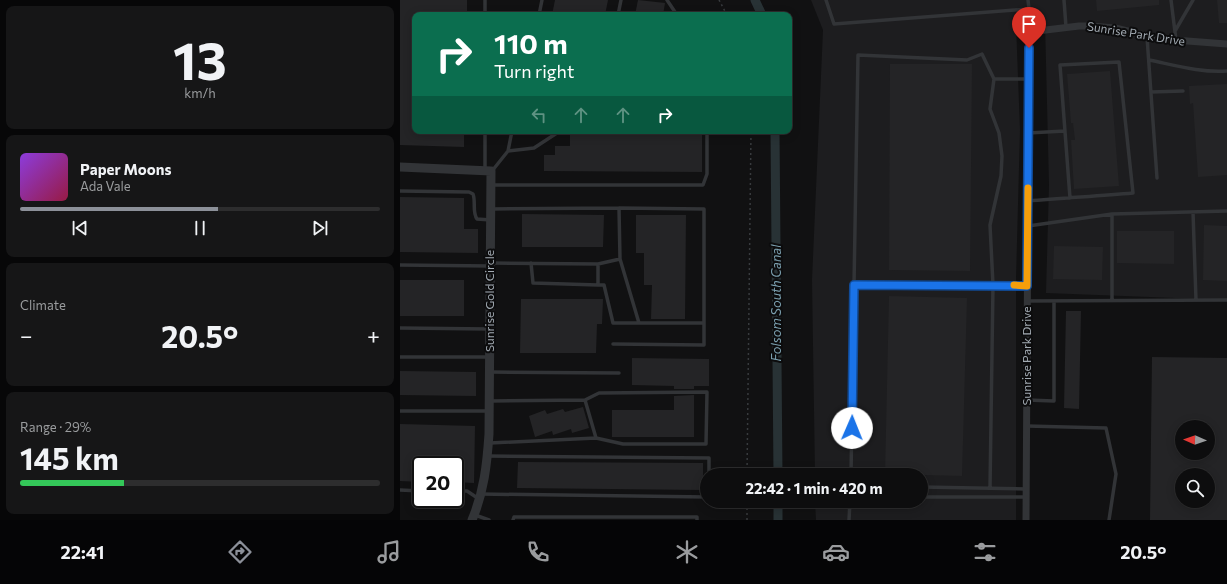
<!DOCTYPE html>
<meta charset="utf-8">
<style>
body{margin:0;font-family:Commissioner,sans-serif;background:#161617;color:#f1f3f6;height:100vh;display:flex;flex-direction:column;font-size:15px;white-space:nowrap}
*{box-sizing:border-box;margin:0}
p{font-size:13px;color:#9a9c9e}
.icon{flex:none;width:22px;height:22px;fill:none;stroke:currentColor;stroke-width:2;stroke-linecap:round;stroke-linejoin:round}
.map{position:relative;flex:1;overflow:hidden}
.drawer{display:flex;flex-direction:column;gap:6px;padding:6px;background:#070708;width:400px}
.drawer>*{flex:none}
.banner{position:absolute;left:12px;top:12px;width:380px;height:122px;border-radius:8px;box-shadow:0 2px 10px #0003,0 0 0 1px #2d2d2e;background:#0b6e4f;color:#fff;overflow:hidden}
.needle{width:26px;rotate:272deg}
.tools{position:absolute;left:775px;top:420px;display:grid;gap:8px}
.tools a{display:grid;place-items:center;width:40px;height:40px;border-radius:50%;background:#0d0d0e;box-shadow:0 2px 10px #0003,0 0 0 1px #2d2d2e;font-size:20px}
.speed{position:absolute;left:12px;top:456px;display:flex;gap:8px;font-size:20px;font-weight:700;text-align:center}
.speed>*{display:grid;place-content:center;width:52px;height:52px;border-radius:50%;background:#0d0d0e;box-shadow:0 2px 10px #0003,0 0 0 1px #2d2d2e;line-height:1}
.speed .limit{border:2px solid #111;border-radius:6px;background:#fff;color:#111}
.pin{position:absolute;display:grid;place-items:center;width:34px;height:34px;color:#fff;margin:-41px -17px;border-radius:50% 50% 50% 0;rotate:-45deg;box-shadow:0 0 4px #0007}
.pin .icon{rotate:45deg}
.me{position:absolute;width:44px;margin:-22px;rotate:1deg;stroke-linejoin:round;filter:drop-shadow(0 0 3px #0008)}
.turn{display:flex;align-items:center;gap:14px;height:84px;padding:0 16px;font-size:18px}
.turn .icon{width:52px;height:52px;stroke-width:2.5}
.turn b{display:block;font-size:28px;line-height:34px}
.lanes{display:flex;align-items:center;height:38px;padding:0 16px;background:#0003;justify-content:center;gap:20px;direction:ltr}
.lanes .off{opacity:.35}
.big{font-size:30px;font-weight:700;line-height:1.1}
.drawer .card{flex:1;display:flex;flex-direction:column;justify-content:center;gap:6px;min-width:0;padding:0 14px;border-radius:8px;background:#161617}
.drawer .dial{align-items:center;gap:0}
.dial b{font-size:52px;line-height:1}
.song{display:flex;align-items:center;gap:12px}
.cover{width:48px;height:48px;border-radius:6px;background:linear-gradient(135deg,hsl(270 70% 55%),hsl(340 70% 35%))}
.played{height:4px;border-radius:2px;background:linear-gradient(90deg,#8c9099 55%,#2d2d2e 55%)}
.keys{display:flex;justify-content:space-around;direction:ltr}
.heat{display:flex;justify-content:space-between;align-items:center;font-size:22px;direction:ltr}
.charge{height:6px;border-radius:3px;background:linear-gradient(90deg,#34c759 29%,#2d2d2e 0)}
.trip{position:absolute;left:300px;top:468px;width:228px;height:40px;border-radius:20px;background:#0d0d0e;box-shadow:0 2px 10px #0003,0 0 0 1px #2d2d2e;font-weight:700;line-height:40px;text-align:center}
.dock{display:flex;height:64px;justify-content:space-around;align-items:center;background:#050506;color:#9a9c9e}
.dock .icon{width:28px;height:28px}
.dock .current{color:#8c9099}
.dock b{font-size:18px;color:#f1f3f6}
main{display:flex;flex:1;min-height:0}
.map>svg:first-child{display:block}
.built{fill:#1d1d1f}
.lines{fill:none;stroke-linecap:round;stroke-linejoin:round}
.canal{stroke:#283235;stroke-width:9}
.building{fill:#242426;fill-rule:evenodd}
.path{stroke:#383b3e;stroke-width:1.5;stroke-dasharray:2 3;stroke-linecap:butt}
.service{stroke:#323437;stroke-width:3.5}
.minor{stroke:#323437;stroke-width:7}
.tertiary{stroke:#323437;stroke-width:9}
.route-casing{stroke:#114b97;stroke-width:10}
.route{stroke:#1a73e8;stroke-width:7}
.slow{stroke:#f59e0b;stroke-width:7}
.labels{text-anchor:middle;stroke-width:4;stroke-linejoin:round;paint-order:stroke}
.street-label{font-size:12px;fill:#a2aab2;stroke:#0c0c0d}
.water-label{font-size:13px;font-style:italic;fill:#7a9ead;stroke:#0c0c0d}
</style>
<main>
<section class="drawer">
<div class="card dial"><b>13</b><p>km/h</p></div>
<div class="card">
<div class="song"><i class="cover"></i><div><b>Paper Moons</b><p>Ada Vale</p></div></div>
<div class="played"></div>
<div class="keys"><svg class="icon" aria-label="previous" viewBox="0 0 24 24"><path d="M18 5L8 12l10 7zM5 5v14"/></svg><svg class="icon" aria-label="pause" viewBox="0 0 24 24"><path d="M8 5v14M16 5v14"/></svg><svg class="icon" aria-label="next" viewBox="0 0 24 24"><path d="M6 5l10 7-10 7zM19 5v14"/></svg></div>
</div>
<div class="card"><p>Climate</p>
<div class="heat"><a>−</a><b class="big">20.5°</b><a>+</a></div>
</div>
<div class="card"><p>Range · 29%</p><b class="big">145 km</b><div class="charge"></div></div>
</section>
<div class="map">
<svg width="827" height="520" viewBox="0 0 827 520">
<rect width="100%" height="100%" fill="#111112"/>
<path class="built" d="M411,0h416v300l-181,-7 3,-108 -4,-163 -29,2 4,106 -4,149v241h-200l-1,-19h106v-26h-106l-3,-195 11,-250z"/>
<g class="lines">
<path class="canal" d="M355,0l7,15
M375,131l3,344
M378,501v19"/>
</g>
<path class="building" d="M0,0h67v15h-52v116h49v16l-64,-2z
M155,0h53l-3,15h-53z
M238,0l27,3 -2,12h-28z
M696,0h63v5l-62,6z
M817,0h10v23h-8z
M490,64h82l-2,207 -81,-1z
M710,71l9,115 -45,3 -3,-49h4l-2,-17h-2l-4,-49z
M827,84v91l-29,2 -5,-74 -3,1 -1,-18z
M179,131h123v41l-158,-1v-16h11v-9h15v-11h9z
M0,197l64,1v31h14v24l-78,-1z
M122,214l82,1 -1,32h-81z
M236,215h50l-1,104h-34l1,-34h-8v-32h-8z
M804,225l23,1v55l-24,-1z
M717,231h57v33l-57,-1z
M654,246l49,1 -1,33 -49,-1z
M0,280h64v36h-64z
M489,296l78,2 -5,178 -77,-2z
M121,299h82l-1,25h-5l-1,29h-76z
M666,311h15l-2,98 -15,-1z
M752,357l75,1v162h-77zM782,427h26v26h-26zM782,475h26v26h-26z
M232,358l77,1v27h-15v3h-20v-3l-42,-1z
M0,371l76,1v24l-76,-1z
M294,395v42h-82v-27h62v-14z
M183,407l6,21 -17,5 -1,-4 -18,6 -1,-4 -17,6 -6,-21 16,-6 2,4 16,-5 2,3z
M0,424l75,2 -1,57 -19,-1v-17h-34v17l-21,-1z
M118,462l185,1v27l-186,-2z"/>
<g class="lines">
<path class="path" d="M319,0l8,15
M347,475l4,-344
M347,520v-19"/>
<path class="service" d="M267,0l10,15
M426,0l8,24 195,-15v23
M628,0l1,9
M664,0l2,27
M771,0l5,40
M85,15v-15
M139,15l3,-15
M218,15l3,-15
M775,31l18,-31
M747,37l10,141
M749,60c25,5 52,13 78,11
M751,92l32,-1
M628,133l37,-2
M108,151l4,-20
M85,170v-39
M92,171l16,-20 26,-3 26,-17
M92,185h211l4,-11v-43
M0,191l69,1 4,2c3,8 -1,18 4,25l14,1
M628,201c35,-3 70,-5 105,-8l-14,-131 -59,3 10,133
M92,209l127,-1
M793,212l3,88
M712,214v87
M628,226l84,-12 115,-3
M92,263l106,1 22,-5 19,64h65v-114l-85,-1 1,51
M131,263l2,20 65,2v-21
M0,265l90,1
M198,285h6l9,38h26
M454,285l4,-230 109,5 15,-6 12,25h35
M627,301l200,-1
M0,328l89,1
M213,344l91,1v-22
M0,357h89
M91,372l128,1
M185,400l14,-7 108,-1 -1,52h-83l-27,-6
M627,400l27,1v-100
M0,411h88
M627,426l79,2 10,46 -7,46
M90,443l106,-5 -11,-38 -94,1
M87,456l222,2v17
M451,475l3,-190 173,1
M521,487l105,2
M590,488l3,-203 -3,-60 11,-49 1,-20 -3,-23 -9,-24 4,-30
M0,490l21,1
M55,491h12l12,8
M81,494l226,3
M521,497h105
M75,515l14,5
M113,520l1,-3h183v3
M449,520l1,-19"/>
<path class="minor" d="M626,520l3,-488 50,-6h12l24,2 46,11 66,5"/>
<path class="tertiary" d="M0,167l91,4 -2,263c-2,30 -5,58 -17,86"/>
</g>
<g class="lines">
<g class="route-casing">
<path id="route" d="M452,428l2,-143 173,1 2,-238"/>
</g>
<use href="#route" class="route"/>
<path class="slow" d="M614,285l13,1 1,-98"/>
</g>
<g class="labels">
<g class="street-label">
<text transform="translate(736 34) rotate(9)" y="4">Sunrise Park Drive</text>
<text transform="translate(90 301) rotate(-90)" y="4">Sunrise Gold Circle</text>
<text transform="translate(627 356) rotate(-90)" y="4">Sunrise Park Drive</text>
</g>
<g class="water-label">
<text transform="translate(376 303) rotate(-90)" y="5">Folsom South Canal</text>
</g>
</g>
</svg>
<div class="tools">
<a><svg class="needle" viewBox="-14 -14 28 28"><path d="M0-13l5 13h-10z" fill="#e53935"/><path d="M0 13l5-13h-10z" fill="#9a9c9e"/></svg></a>
<a><svg class="icon" aria-label="search" viewBox="0 0 24 24"><circle cx="10" cy="10" r="6"/><path d="M15 15l6 6"/></svg></a>
</div>
<div class="speed"><div class="limit">20</div></div>
<div class="pin" style="left:629px;top:48px;background:#d93025"><svg class="icon" aria-label="arrive" viewBox="0 0 24 24"><path d="M6 21V4h12l-3 4 3 4H6"/></svg></div>
<svg class="me" style="left:452px;top:428px" viewBox="-20 -20 40 40"><circle r="19" fill="#fff"/><path d="M0-13L10 11 0 6-10 11z" fill="#1a73e8"/></svg>
<div class="trip">22:42 · 1 min · 420 m</div>
<div class="banner">
<div class="turn"><svg class="icon" aria-label="right" viewBox="0 0 24 24"><path d="M7 20v-9h11M14 6l5 5-5 5"/></svg><div><b>110 m</b>Turn right</div></div>
<div class="lanes"><svg class="icon off" aria-label="left" viewBox="0 0 24 24"><path d="M17 20v-9H6M10 6l-5 5 5 5"/></svg><svg class="icon off" aria-label="ahead" viewBox="0 0 24 24"><path d="M12 20V5M6 11l6-6 6 6"/></svg><svg class="icon off" aria-label="ahead" viewBox="0 0 24 24"><path d="M12 20V5M6 11l6-6 6 6"/></svg><svg class="icon" aria-label="right" viewBox="0 0 24 24"><path d="M7 20v-9h11M14 6l5 5-5 5"/></svg></div>
</div>
</div>
</main>
<nav class="dock">
<b>22:41</b>
<svg class="icon current" aria-label="directions" viewBox="0 0 24 24"><path d="M12 3l9 9-9 9-9-9zM9 14v-3h6M13 9l2 2-2 2"/></svg>
<svg class="icon" aria-label="music" viewBox="0 0 24 24"><path d="M9 18V5l10-2v13"/><circle cx="6" cy="18" r="3"/><circle cx="16" cy="16" r="3"/></svg>
<svg class="icon" aria-label="phone" viewBox="0 0 24 24"><path d="M5 4h4l2 5-3 2q2 4 5 5l2-3 5 2v4C11 20 4 13 5 4z"/></svg>
<svg class="icon" aria-label="climate" viewBox="0 0 24 24"><path d="M12 3v18M4 7l16 10M4 17L20 7"/></svg>
<svg class="icon" aria-label="car" viewBox="0 0 24 24"><path d="M5 17H2v-5l4-1 3-4h7l3 4 3 1v5h-3M9 17h6M6 11h13"/><circle cx="7" cy="17" r="2"/><circle cx="17" cy="17" r="2"/></svg>
<svg class="icon" aria-label="filters" viewBox="0 0 24 24"><path d="M4 7h16M4 17h16"/><circle cx="9" cy="7" r="2"/><circle cx="15" cy="17" r="2"/></svg>
<b>20.5°</b>
</nav>
